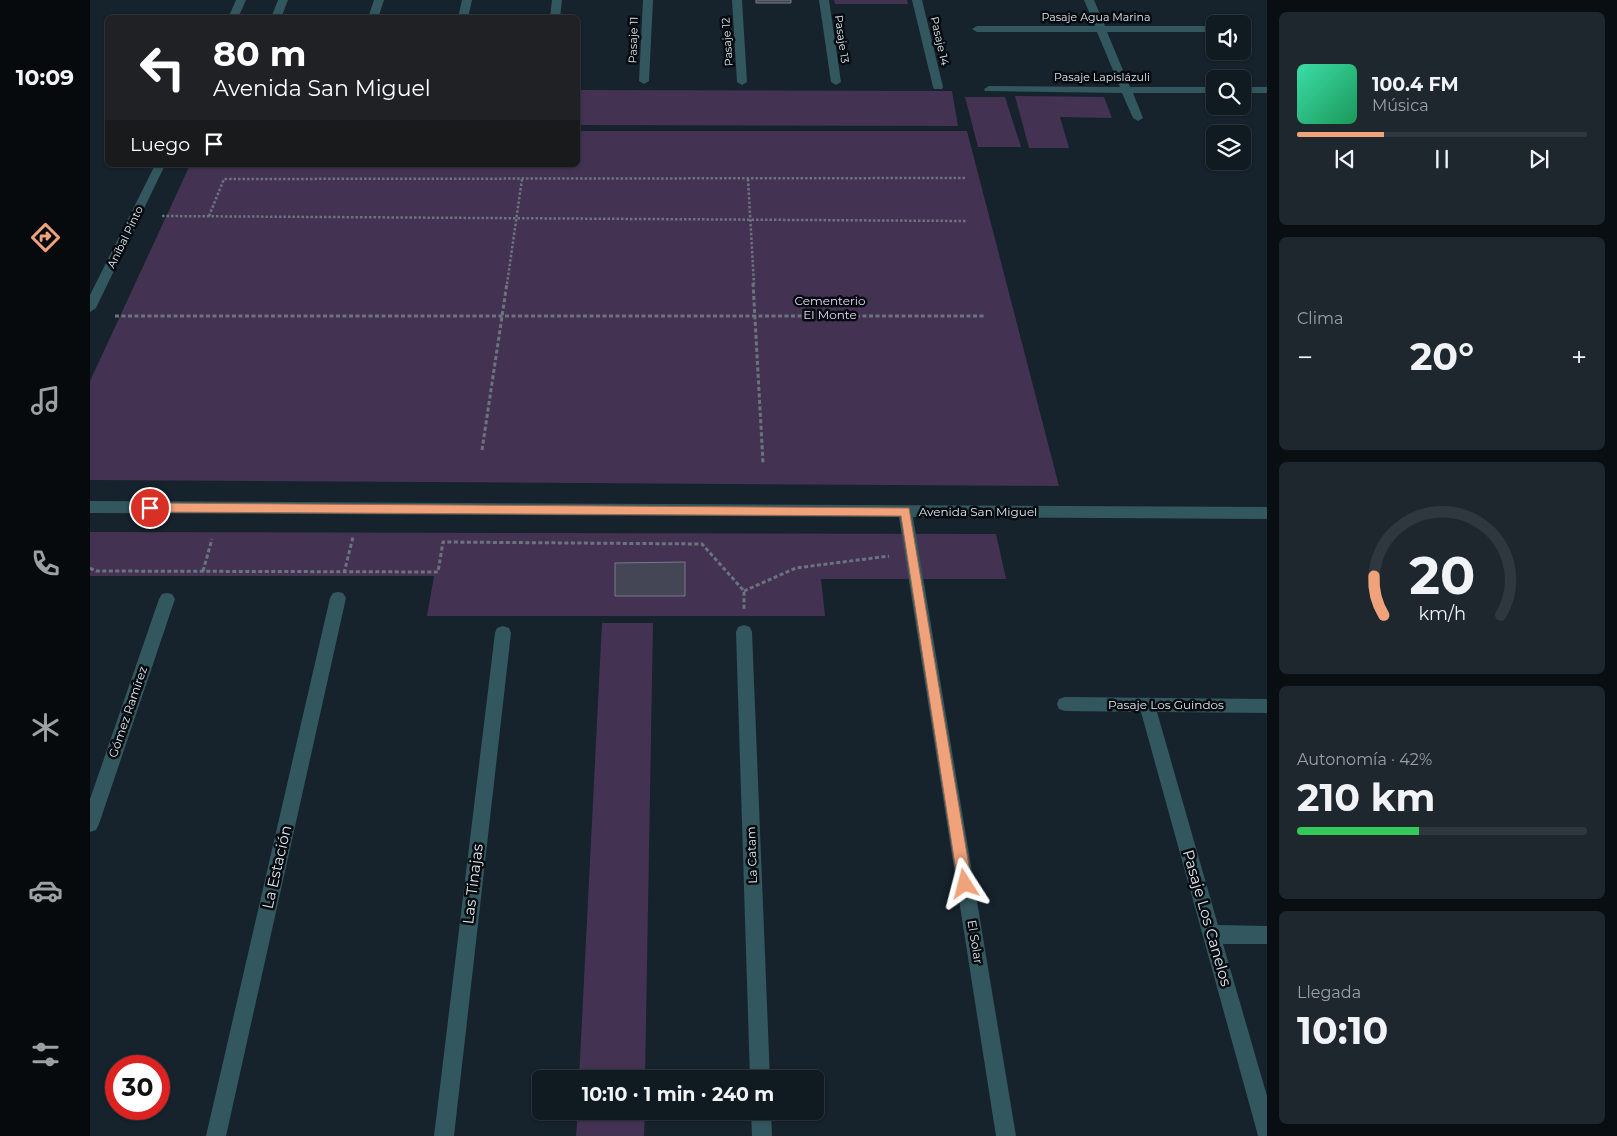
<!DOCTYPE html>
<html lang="es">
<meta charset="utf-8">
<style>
body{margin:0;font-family:Montserrat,sans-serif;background:#1e272e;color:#f1f3f6;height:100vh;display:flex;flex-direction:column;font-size:19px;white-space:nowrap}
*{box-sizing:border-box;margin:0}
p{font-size:16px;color:#9ca1a5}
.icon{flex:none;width:28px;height:28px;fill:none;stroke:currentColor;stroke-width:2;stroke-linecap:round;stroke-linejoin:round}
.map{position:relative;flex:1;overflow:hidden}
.details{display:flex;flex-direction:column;gap:12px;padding:12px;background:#090e12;width:350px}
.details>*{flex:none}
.top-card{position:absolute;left:15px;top:15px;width:475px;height:152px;border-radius:8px;box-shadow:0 1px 4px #0004,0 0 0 1px #30383f;background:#202124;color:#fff;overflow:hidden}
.tools{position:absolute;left:1116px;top:15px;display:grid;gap:10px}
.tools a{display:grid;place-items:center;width:45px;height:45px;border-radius:8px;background:#101a21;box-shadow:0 1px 4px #0004,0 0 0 1px #30383f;font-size:25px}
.speed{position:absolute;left:15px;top:1055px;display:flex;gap:10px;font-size:25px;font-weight:700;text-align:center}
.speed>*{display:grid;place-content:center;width:65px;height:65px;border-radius:50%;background:#101a21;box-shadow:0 1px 4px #0004,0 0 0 1px #30383f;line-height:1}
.speed .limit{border:8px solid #d22;background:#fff;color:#111}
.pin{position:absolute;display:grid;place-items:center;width:42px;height:42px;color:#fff;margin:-21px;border:2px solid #fff;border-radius:50%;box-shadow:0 1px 5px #0007}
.me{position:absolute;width:55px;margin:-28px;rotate:351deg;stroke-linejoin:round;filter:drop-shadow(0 0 4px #0008)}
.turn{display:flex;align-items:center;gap:18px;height:105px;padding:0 25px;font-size:22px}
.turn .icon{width:65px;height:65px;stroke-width:2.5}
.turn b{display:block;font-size:35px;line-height:42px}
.then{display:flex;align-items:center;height:48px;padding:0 25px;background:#0003;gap:10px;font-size:19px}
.big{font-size:38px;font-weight:700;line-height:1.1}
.details .card{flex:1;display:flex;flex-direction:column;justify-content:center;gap:8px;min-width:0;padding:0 18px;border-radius:8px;background:#1e272e}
.details .dial{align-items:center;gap:0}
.dial svg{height:130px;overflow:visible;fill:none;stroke:#30383f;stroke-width:7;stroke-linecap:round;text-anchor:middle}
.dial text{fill:#f1f3f6;stroke:none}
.song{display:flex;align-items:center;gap:15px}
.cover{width:60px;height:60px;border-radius:8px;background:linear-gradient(135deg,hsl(160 70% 55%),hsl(150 70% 35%))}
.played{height:5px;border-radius:2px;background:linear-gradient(90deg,#f0a27a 30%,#30383f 30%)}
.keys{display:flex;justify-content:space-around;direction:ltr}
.heat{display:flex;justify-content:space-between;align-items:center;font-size:28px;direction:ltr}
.charge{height:8px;border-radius:4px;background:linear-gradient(90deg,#34c759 42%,#30383f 0)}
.trip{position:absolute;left:442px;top:1070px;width:292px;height:50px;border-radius:8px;background:#101a21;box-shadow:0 1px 4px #0004,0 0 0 1px #30383f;font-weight:700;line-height:50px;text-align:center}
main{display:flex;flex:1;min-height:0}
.menu{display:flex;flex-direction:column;width:90px;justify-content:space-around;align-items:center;background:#060a0d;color:#9ca1a5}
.menu .icon{width:35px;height:35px}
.menu .selected{color:#f0a27a}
.menu b{font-size:22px;color:#f1f3f6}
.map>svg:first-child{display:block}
.green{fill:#443253}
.building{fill:#444655;stroke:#787b8b}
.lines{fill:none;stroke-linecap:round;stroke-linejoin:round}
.path-far1{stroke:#6a747d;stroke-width:2.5;stroke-dasharray:2.5 2;stroke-linecap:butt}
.path{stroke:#6a747d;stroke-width:3;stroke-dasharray:4 2.5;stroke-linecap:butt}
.minor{fill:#33575e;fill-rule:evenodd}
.route{fill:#f0a27a;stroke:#9c694f}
.labels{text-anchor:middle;stroke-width:5;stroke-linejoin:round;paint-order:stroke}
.far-street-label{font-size:11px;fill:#dfe6ed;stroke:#060b0f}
.park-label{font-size:12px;fill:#e9d6f9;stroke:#060b0f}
.street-label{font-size:12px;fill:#dfe6ed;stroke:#060b0f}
.near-street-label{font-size:15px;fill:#dfe6ed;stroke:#060b0f}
</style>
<main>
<nav class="menu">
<b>10:09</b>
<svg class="icon selected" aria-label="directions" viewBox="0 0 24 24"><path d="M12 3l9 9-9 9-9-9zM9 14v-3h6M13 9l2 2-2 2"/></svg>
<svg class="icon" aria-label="music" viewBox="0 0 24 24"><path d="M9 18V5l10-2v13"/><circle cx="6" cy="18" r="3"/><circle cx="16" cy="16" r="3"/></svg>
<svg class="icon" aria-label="phone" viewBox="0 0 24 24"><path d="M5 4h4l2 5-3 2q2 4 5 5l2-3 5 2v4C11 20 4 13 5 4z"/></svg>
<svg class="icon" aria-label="climate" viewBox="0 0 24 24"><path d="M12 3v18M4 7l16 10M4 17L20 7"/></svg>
<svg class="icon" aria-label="car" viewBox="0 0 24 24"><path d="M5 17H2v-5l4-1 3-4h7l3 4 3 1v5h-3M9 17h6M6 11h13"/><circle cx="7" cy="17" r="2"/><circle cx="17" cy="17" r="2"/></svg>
<svg class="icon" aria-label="filters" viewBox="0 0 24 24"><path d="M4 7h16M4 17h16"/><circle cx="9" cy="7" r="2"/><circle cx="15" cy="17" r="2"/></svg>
</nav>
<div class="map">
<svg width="1177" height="1136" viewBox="0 0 1177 1136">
<rect width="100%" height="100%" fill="#16222c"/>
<path class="green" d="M744,0h73l1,4h-73z
M488,90l374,1 6,35 -380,-1z
M925,96l89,1 8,21 -52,-1 9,31h-40z
M875,97h40l16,50h-43z
M488,131h389l92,355 -969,-6v-99l100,-216h388z
M0,532l906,2 10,45h-185l4,37h-398l7,-40h-344z
M512,623h51l-8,456h-66z
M488,1111h67l-1,25h-68z"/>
<path class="building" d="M666,0h35v3h-35z
M595,562v34h-70v-33z"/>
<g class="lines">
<path class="path-far1" d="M658,179l6,105
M72,216l804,5
M119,216l15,-37 741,-1
M417,284l15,-105"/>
<path class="path" d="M663,283l10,180
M25,316h871
M392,450l25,-167
M0,568l6,3 342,1 5,-30 259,2 42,47v18
M113,571l9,-32
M254,573l9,-36
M654,591l52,-23 93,-12"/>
<path class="minor" d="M146,0h10l-8,18h-10z
M188,0h10l-7,18h-10z
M284,0h10l-6,18h-10z
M372,0h10l-4,18h-10z
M462,0h10l-2,18h-10z
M553,0h10l-4,81 -5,3 -5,-3z
M642,0h10l5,82 -5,3 -5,-3z
M729,0h10l12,82 -5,3 -5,-3z
M822,0h10l21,87 -1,2h-8l-1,-2z
M994,0h10l11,26h110v6h-108l23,55h85v6h-82l10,25 -5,3 -5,-3 -11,-25 -137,-2 -1,-2 5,-3 131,1 -23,-55h-120l-5,-3 5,-3h118z
M1152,87h25v6h-25z
M65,165h10l-69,143 -6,4v-17z
M0,501l1177,6v12l-354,-2 103,619h-20l-97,-619 -809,-4z
M248,592l5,1 3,5 -120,538h-20l124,-538 3,-5z
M77,593l5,1 3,5 -76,225 -3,6 -6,2v-33l69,-200 3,-5z
M654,625l6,2 2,5 18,447h-20l-14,-447 2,-5z
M413,626l6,2 2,5 -57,503h-20l61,-503 2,-5z
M975,697l202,2v14l-110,-1 61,213 49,1v18h-44l44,152v40h-9l-1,-4 -116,-420 -76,-1 -6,-2 -2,-5 2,-5z
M661,1111h20l1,25h-20z"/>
</g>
<path class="route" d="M60,503l759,5 63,376 -2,5 -5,2 -4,-2 -3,-5 -57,-368 -751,-4 -6,-4z"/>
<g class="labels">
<g class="far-street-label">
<text x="1006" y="21">Pasaje Agua Marina</text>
<text transform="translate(752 39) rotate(82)" y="4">Pasaje 13</text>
<text transform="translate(543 40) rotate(-88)" y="4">Pasaje 11</text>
<text transform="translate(850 41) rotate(77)" y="4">Pasaje 14</text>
<text transform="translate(637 42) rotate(-94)" y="4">Pasaje 12</text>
<text x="1012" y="81">Pasaje Lapislázuli</text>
<text transform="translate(35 237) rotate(-64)" y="4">Aníbal Pinto</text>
</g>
<g class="park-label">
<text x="740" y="305">Cementerio<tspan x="740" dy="14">El Monte</tspan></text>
</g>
<g class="street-label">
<text x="888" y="516">Avenida San Miguel</text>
<text x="1076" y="709">Pasaje Los Guindos</text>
<text transform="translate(38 712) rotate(-71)" y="4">Gómez Ramírez</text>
<text transform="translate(662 855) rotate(-92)" y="4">La Catam</text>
<text transform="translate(885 942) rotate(81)" y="4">El Solar</text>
</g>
<g class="near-street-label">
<text transform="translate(187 867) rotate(-77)" y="5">La Estación</text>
<text transform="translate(383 884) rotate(-83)" y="5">Las Tinajas</text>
<text transform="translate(1117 918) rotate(74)" y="5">Pasaje Los Canelos</text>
</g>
</g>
</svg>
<div class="tools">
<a><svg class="icon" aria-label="sound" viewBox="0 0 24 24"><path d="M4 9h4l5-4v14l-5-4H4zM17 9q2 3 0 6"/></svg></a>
<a><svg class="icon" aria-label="search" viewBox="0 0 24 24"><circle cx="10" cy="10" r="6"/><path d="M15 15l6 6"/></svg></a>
<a><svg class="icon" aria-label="layers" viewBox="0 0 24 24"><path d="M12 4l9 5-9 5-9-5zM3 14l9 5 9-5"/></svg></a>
</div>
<div class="speed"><div class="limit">30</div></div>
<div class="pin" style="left:60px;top:508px;background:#d93025"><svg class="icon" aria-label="arrive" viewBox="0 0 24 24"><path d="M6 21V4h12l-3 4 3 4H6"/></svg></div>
<svg class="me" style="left:875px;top:884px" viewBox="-20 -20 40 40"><path d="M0-17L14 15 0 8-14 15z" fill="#f0a27a" stroke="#fff" stroke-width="4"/></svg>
<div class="trip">10:10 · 1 min · 240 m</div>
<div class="top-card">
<div class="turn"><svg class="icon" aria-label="left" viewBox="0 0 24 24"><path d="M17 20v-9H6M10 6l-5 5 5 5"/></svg><div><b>80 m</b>Avenida San Miguel</div></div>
<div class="then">Luego<svg class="icon" aria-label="arrive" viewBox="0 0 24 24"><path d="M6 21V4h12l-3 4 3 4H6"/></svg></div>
</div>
</div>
<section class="details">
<div class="card">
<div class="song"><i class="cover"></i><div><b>100.4 FM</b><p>Música</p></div></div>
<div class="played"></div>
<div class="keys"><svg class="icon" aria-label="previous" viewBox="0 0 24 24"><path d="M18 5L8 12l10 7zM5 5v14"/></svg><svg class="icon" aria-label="pause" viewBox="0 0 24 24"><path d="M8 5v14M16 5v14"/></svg><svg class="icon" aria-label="next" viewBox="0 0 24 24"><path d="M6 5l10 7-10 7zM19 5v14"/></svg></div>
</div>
<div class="card"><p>Clima</p>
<div class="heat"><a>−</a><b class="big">20°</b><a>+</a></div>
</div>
<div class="card dial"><svg viewBox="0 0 100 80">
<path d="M14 69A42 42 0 1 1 86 69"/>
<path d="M14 69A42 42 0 0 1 8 45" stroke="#f0a27a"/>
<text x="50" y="56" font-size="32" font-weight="700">20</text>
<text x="50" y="72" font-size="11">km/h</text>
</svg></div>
<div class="card"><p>Autonomía · 42%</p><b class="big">210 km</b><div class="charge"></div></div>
<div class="card"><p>Llegada</p><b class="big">10:10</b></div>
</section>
</main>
